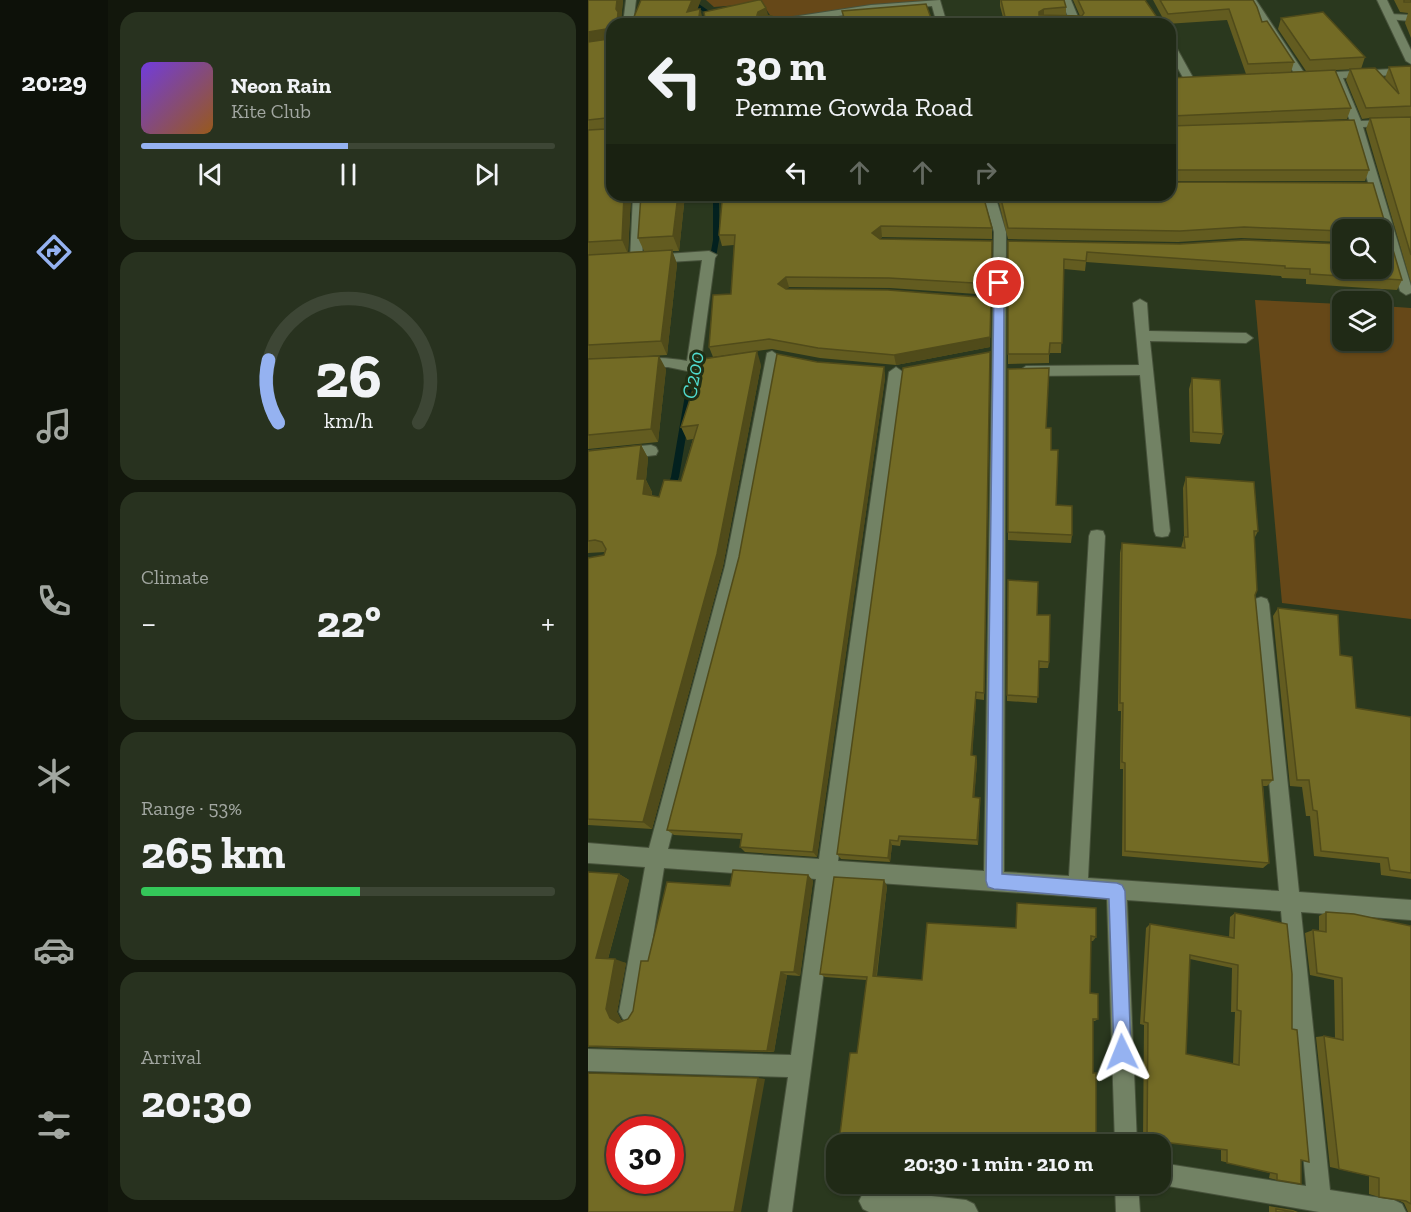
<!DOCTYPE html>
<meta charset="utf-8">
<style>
body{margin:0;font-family:"Zilla Slab",serif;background:#28321f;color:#f1f3f6;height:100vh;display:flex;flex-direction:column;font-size:22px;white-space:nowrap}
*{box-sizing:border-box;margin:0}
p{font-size:20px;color:#a2a7a1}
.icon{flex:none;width:33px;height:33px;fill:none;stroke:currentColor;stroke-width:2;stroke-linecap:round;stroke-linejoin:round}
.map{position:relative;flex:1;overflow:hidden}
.panel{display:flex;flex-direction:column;gap:12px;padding:12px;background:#12170c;width:480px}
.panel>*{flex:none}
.top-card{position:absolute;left:18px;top:18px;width:570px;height:183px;border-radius:18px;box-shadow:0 2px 4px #0004,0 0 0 2px #3d4635;background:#202a16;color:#f1f3f6;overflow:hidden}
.controls{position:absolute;left:744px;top:219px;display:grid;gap:12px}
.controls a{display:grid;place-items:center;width:60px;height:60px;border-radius:12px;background:#202a16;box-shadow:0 2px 4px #0004,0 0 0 2px #3d4635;font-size:30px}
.speed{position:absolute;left:18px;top:1116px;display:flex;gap:12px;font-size:30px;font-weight:700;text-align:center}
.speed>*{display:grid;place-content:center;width:78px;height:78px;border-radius:50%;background:#202a16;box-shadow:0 2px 4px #0004,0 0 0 2px #3d4635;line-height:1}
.speed .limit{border:9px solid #d22;background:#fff;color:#111}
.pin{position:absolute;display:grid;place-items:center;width:51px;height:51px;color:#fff;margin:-26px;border:3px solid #fff;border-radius:50%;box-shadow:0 2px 6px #0007}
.me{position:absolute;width:66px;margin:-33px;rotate:358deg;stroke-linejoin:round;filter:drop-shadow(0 0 4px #0008)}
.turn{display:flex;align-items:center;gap:21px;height:126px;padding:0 30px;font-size:27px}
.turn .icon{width:78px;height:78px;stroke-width:2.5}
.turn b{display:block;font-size:42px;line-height:51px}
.lanes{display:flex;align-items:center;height:57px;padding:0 30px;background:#0003;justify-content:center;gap:30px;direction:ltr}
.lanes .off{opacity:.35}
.big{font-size:45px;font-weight:700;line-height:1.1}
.panel .card{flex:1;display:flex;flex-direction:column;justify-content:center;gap:9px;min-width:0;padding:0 21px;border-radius:18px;background:#28321f}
.panel .dial{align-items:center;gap:0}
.dial svg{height:156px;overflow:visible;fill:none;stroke:#3d4635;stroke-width:7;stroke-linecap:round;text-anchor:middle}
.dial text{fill:#f1f3f6;stroke:none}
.song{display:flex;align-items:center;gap:18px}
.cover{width:72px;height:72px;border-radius:9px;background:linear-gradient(135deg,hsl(260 70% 55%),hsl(30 70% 35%))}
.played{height:6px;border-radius:3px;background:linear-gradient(90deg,#95b2f1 50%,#3d4635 50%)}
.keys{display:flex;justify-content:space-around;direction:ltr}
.heat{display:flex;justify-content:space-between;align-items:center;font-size:33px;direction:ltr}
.charge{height:9px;border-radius:4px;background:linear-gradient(90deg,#34c759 53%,#3d4635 0)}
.trip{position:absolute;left:238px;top:1134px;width:345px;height:60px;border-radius:18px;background:#202a16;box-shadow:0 2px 4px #0004,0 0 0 2px #3d4635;font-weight:700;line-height:60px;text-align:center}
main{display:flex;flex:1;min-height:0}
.tabs{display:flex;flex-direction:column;width:108px;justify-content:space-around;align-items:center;background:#0d1109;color:#a2a7a1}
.tabs .icon{width:42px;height:42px}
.tabs .on{color:#95b2f1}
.tabs b{font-size:27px;color:#f1f3f6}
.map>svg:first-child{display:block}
.green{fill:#664818}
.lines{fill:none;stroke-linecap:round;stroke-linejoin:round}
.stream{fill:#03211f;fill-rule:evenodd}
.minor-casing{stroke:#47523b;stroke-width:2}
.tertiary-casing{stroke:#47523b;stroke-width:2}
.minor{fill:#728264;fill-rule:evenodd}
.tertiary{fill:#728264;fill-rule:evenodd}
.wall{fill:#635c20;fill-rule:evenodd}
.shaded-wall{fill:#504b1a}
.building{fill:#736b25;stroke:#504b1a;stroke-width:1.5;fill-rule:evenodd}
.route{fill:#95b2f1;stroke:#61749d;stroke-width:1.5}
.labels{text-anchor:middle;stroke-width:6;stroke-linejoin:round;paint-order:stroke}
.water-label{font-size:21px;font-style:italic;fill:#50dcd0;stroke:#212e14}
</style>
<main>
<nav class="tabs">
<b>20:29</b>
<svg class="icon on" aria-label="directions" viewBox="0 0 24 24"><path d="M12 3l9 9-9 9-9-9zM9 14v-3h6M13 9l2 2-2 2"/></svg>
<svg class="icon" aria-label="music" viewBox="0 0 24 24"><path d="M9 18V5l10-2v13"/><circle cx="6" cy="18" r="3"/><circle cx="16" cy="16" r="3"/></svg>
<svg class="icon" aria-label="phone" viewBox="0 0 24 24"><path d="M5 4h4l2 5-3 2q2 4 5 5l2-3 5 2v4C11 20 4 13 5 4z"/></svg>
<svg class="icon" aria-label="climate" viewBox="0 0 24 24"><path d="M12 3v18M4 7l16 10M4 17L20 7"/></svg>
<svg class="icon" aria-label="car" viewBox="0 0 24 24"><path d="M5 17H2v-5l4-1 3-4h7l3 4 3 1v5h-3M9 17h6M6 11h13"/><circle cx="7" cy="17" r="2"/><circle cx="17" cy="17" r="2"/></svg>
<svg class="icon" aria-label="filters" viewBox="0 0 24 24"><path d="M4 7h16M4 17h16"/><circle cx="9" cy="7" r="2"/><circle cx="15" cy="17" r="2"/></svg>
</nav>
<section class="panel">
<div class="card">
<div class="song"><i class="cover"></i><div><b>Neon Rain</b><p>Kite Club</p></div></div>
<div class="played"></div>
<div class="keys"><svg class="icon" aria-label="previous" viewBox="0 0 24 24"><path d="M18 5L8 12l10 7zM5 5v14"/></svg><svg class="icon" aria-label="pause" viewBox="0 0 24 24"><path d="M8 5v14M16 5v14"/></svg><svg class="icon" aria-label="next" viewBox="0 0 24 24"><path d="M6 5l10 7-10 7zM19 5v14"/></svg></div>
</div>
<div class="card dial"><svg viewBox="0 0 100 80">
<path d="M14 69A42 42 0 1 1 86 69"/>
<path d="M14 69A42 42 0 0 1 9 37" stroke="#95b2f1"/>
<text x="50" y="56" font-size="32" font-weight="700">26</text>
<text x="50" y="72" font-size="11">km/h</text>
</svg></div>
<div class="card"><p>Climate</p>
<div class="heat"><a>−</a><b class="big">22°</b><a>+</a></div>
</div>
<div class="card"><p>Range · 53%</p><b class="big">265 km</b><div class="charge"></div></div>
<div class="card"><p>Arrival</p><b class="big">20:30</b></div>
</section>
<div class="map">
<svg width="823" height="1212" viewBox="0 0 823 1212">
<rect width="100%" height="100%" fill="#2a381e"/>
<path class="green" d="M118,0h220l1,11 -112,13h-39l-14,-21 -48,4z
M667,300l87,4v36h40v-34l29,2v311l-129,-16z"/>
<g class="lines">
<path class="stream" d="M99,0h6l35,24h-7z
M125,195h6v45l-4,23 -3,2 -3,-2 4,-23z
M107,357l4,3 -20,117 -6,15 -3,1 -4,-3 5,-13 20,-117z"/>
<g class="minor-casing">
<path id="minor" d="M38,0h10l-3,24h-10z
M352,0l7,24h-10l-5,-18 -61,5 -86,13h-24l5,-3 105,-16z
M473,0h10l10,24h-10z
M658,0h10l51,77 -1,2h-8z
M802,14l21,1v6l-24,-2v-4z
M582,42l5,3 21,38 -1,2 -9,-2 -16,-29z
M823,68v6l-68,4 18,43 50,-2v6l-48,2 48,159v7l-5,2 -6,-4 -48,-163h-19l-5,-3 5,-3 17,-1 -17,-43 -17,1 -5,-3 5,-3z
M45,195h12l-3,65 -6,4 -6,-4z
M395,195h12l11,37 -2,640 65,4 20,-340 2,-5 6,-1 6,1 2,5 -17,342 191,13 -26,-287 2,-5 6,-2 6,2 2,5 30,288 112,8v20l-110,-8 29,278 64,10 8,4 4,8h-87l-163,-28h5v-21l145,23 -25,-275 -154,-11 10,244h-22l-8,-245 -271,-19 -44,332h-24l20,-135 -200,-6v-22l203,6 25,-176 -152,-11 -23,144 -4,7 -7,4 -7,-4 -4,-7 26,-145 -57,-4v-20l61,5 76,-282 42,-213 5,-2 7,5 -38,210 -73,283 151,10 70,-487 7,-5 7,5 -65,489 146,10 10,-639z
M121,251l8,4 -2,3 -14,103 26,-1 2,3 -2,3 -35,6 -24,-5h-32l-2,-3 2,-3c17,-5 34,-3 51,0l15,-101 -50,3 -6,-4 6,-4z
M552,299l7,4 2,28 97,2 7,5 -7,5 -96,-2 20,190 -2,5 -6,1 -6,-1 -2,-5 -14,-156 -114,1 -7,-5 7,-5 113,-1 -6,-62z
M63,445l5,2 2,4 -2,4 -68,8v-12z
M527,1184h23l2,28h-24z
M283,1189l95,11 8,4 4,8h-109l-6,-3 -4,-8 4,-8z"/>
</g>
<g class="tertiary-casing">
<path id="tertiary" d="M789,0h10l24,50v14l-5,-3z"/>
</g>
<use href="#minor" class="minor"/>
<use href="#tertiary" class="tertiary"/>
</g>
<path class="wall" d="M0,0h35l-2,20 2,4h-11v171h19l-3,57 16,-1 -6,-13 47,-43 -6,56h-7l5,13 -10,91 -79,4z
M412,0h64l2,7v9h14l-7,-16h72l11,16 -152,5 -4,-15z
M565,0h100l9,22 32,40 -3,10 15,-1 -28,-42 3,-11 84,39 -4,12 -26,1 16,38 -4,11 -117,5 139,46 -4,11h-195v1l203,1 29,97 -5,10 -91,-6v-5l-24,-1 -1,-2 -195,-14 -1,9 -21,-2 -3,84h-12v10l-41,1v-123l334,27 40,-38h-40v12l-101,-4 -63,4 -170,-3 -11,-44h173v-140l7,13 -2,10 71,-4 -19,-54 -61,4z
M806,0h17v38l-6,-15 3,-10 -8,-1z
M823,66v217l-45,-154 4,-11 -8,1 -16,-39 4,-11 35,10v-1l4,-11z
M145,201l259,27v11l-110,-2 -2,2 112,2 -1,54 -101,-7 -101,-1 -3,2 204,58 -94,18 -76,-7 -48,-9 -59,8 -4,-10 22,-53 3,-49 -12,1 -3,-11z
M402,352l-6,348 -8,-1 -4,56 4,1 1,6 -3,35 6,1v5l-2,42 -77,-5 -1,6 -8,-1 -2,17 -49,-3 -4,-5z
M0,359l78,10 -8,73 -70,7z
M229,362l67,5 1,11 -68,479 -72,-5 -5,-5 1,-8 -67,-4 -7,-5z
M173,365l-38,201 -71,263 -64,-4v-267l16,-3 1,-3 -17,1v-102l53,-6 7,13 -2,22 6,12v4l7,1 22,-16 12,-42 -6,1 -6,-13z
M420,369l38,59 5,22 5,55 16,30 -1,8 -63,-3z
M604,378l31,56 -3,10 -30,-2 -1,-53z
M598,477l72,54 -4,8 1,56 18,185 -6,6h-4l6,77 -6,5 -141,-12 1,-87h-3l1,-58h-3l2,-158 2,-10 59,5 3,-11 -1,-49z
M420,580l29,35 12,47 -1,6h-9l-2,35 -30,-2z
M690,608l62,47 16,53 55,9v162l-30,-4 -1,-12 -66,-7 -4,-40h-4l-4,-29 -12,-1 -17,-170z
M0,872l31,2 10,6 -21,79 18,4 -9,49 4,8 2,1 5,-2 5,-8 15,-50 82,-75 78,-11 5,6 -13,95 -13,-1 -13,77 -186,-5z
M299,886l-10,90 45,4 5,-57 169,14 -3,4h-2l-1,52 8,26 -3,2h-2l-227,-41 -41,-3 -5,-3z
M738,912l85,14v286h-3l-4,-9 -6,-3 -19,-3 -10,-3v-18l-39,-9 -14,-130 8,-1 11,2 -1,-58 -24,-5 -5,-42 8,-3 6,1v-15z
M647,913l57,116 9,131 -24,20 -8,-2 1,-5 -49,-12v-12l-74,-9 -4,-1 1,-114 -4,-1 6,-96 4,-4 79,13 1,-20zM602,959l42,9 -1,44h4l-2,52 -47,-10z
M681,1206l24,4 5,2h-29z"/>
<path class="shaded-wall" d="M29,0h6l-2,20 2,4h-6l-1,-15z
M104,0h9l-9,24 -5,-12z
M178,8l3,10 -12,-3 1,-3z
M112,9l4,14v1h-6z
M456,9v10l-5,3v-10z
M18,29l6,15 -24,3v-15z
M589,68l-2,10 -5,1v-10z
M36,195h7l-3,59 -6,-14z
M90,195h7l-6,56 -6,-15z
M293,226l1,11 -8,7 -2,-11z
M84,250l5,14 -10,91 -6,-14z
M198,277l3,10 -8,7 -3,-10z
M403,298l-1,49 -94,18 -2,-10z
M169,351l4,14 -38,201 -71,263 -9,-7z
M71,356l7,13 -8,73 -7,-13z
M296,367l1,11 -68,479 -4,-5z
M53,445l7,13 -2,22 6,12 -2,14 -7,-12 -6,-15z
M388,692v7l-4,62 -1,-6z
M388,756l1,6 -3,41 -1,-6z
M392,798v5l-2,42 -1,-5z
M302,840l2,5 -2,17 -2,-4z
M31,874l10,6 -22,82 -11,-4z
M220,875l5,6 -13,95 -6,-4z
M296,880l3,6 -11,93 -3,-3z
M27,959l11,4 -9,49 4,8 8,5 -11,-2 -8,-5 -4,-9z
M193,972l6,3 -13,77 -7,-1z
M170,1078l7,1 -24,133h-7z"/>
<path class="building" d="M0,0h29l-1,9 2,3 -1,12h-5v171h12l-2,45 -34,2v-112l18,-1 2,-8 -2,-3 -18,2v-78l20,-3 1,-7 -3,-3 -18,3z
M53,0h51l-5,12 13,-3 -2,15h-67z
M170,0h3l5,8 -8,4 -1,3 15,1 3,4v4h-69l-2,-12z
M413,0h63l2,7 -22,2 -5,3v3l43,1 2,-3 -6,-13h67l11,16 3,8h-193l40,-3z
M572,0h93l4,7 5,15 5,-1 27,41 -46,2 -19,-55 -61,5z
M816,0h7v2h-7z
M338,4l7,20h-112l24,-3 -3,-10z
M735,12l42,45 -55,3 -29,-42z
M582,55l7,13 -7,1v9l165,-8 16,38 -179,8 -2,10 184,-6 15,50h-197l-2,2z
M823,66v40l-45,2 -16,-39 25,-1 24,26 -10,-27z
M823,117v138l-41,-137z
M582,177v5l203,1 29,97 -92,-6v-5l-25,-1v-2l-198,-14 -1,9 -22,-2 -2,84h-12l-1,11h-41v-113l172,3 64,-4 98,4v24h40v-38h-40v1l-98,-4 -64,4 -172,-3 -8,-33h170z
M53,195h37l-5,41 -35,2z
M144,195h251l9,33 -111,-2 -9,7 8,6 112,2 -1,43 -102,-6 -103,-1 -8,7 8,5 102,1 103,8 -1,39 -96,18 -76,-7 -49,-9 -60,8 4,-52 18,-1 4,-59h-16l3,-33 11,-1z
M84,250l-11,91 -73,4v-90z
M169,351l-40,203 -74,268 -55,-3v-261l16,-3 2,-6 -4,-7 -7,-2 -7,1v-90l53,-6 -4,34h8l-2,15 16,3 5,-17 17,1 17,-56 -17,2 22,-68z
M402,352l-6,341 -8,-1 -5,63 5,1 -3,41 7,1 -3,42 -78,-4 -1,5 -8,-1 -2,18 -51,-4 66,-486z
M189,354l40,8 67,5 -71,485 -73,-5 2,-13 -75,-4 72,-273z
M71,356l-8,73 -63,6v-76z
M461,368l-3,60h5v22h7l-2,55 16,1v29l-64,-3v-163z
M604,378l28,2 3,54 -30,-2z
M598,477l68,5 4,49h-4l3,59 -2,5 18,185h-11l7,83 -144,-12v-88l-3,-1 1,-59h-3l2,-160 63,5 -1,-11h4z
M420,580l30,2 -1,33h13l-1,47 -10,-1 -1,36 -31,-2z
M690,608l60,7 2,40 12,2 4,51 55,9v156l-21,-3 -2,-12 -67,-7 -4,-40 -4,-1 -4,-30h-12z
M145,870l75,5 -14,97h-13l-14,79 -179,-5v-174l31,2 -23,84 19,1 -9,50 4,9 8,5 10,-4 5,-8 8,-50h7l19,-79 63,4z
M246,877l50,3 -11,96 49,4 5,-57 89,5 1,-25 79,5v29l-5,-1 -1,57 8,1v25h-5v54h3v71h-221l-36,-2 11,-89h7l10,-76 -47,-3z
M738,912l28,2 57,12v278l-5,-3 -27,-4v-19l-40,-9 -15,-133 19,4 -1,-62 -25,-5 -4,-43 13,2z
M647,913l52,11 5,50v55l5,1 12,132 -8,-2v24l-24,-4v-6l-50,-11v-13l-80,-10 1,-117 -4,-1 6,-98 84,14zM602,955l48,10 -1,45 4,1 -2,54 -53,-11z
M0,1073l170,5 -24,134h-146zM32,1130h50v50h-50z
M688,1209l18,3h-18z"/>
<path class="route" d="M411,279l5,4 -2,591 115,9 5,2 3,6 6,161 -2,7 -7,2 -6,-2 -2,-7 -5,-153 -115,-10 -6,-2 -2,-6 8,-598z"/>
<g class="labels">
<g class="water-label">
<text transform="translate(105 375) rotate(-80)" y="7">C200</text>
</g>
</g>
</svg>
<div class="controls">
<a><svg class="icon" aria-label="search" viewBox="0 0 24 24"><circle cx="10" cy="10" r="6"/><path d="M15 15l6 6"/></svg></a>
<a><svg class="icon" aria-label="layers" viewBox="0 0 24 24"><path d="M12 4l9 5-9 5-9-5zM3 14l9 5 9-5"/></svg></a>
</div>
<div class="speed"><div class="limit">30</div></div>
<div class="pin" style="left:411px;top:283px;background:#d93025"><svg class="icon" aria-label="arrive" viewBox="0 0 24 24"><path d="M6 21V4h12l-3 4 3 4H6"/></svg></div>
<svg class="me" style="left:534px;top:1052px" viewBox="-20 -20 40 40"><path d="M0-17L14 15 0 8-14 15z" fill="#95b2f1" stroke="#fff" stroke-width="4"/></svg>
<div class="trip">20:30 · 1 min · 210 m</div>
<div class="top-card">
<div class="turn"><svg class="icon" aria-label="left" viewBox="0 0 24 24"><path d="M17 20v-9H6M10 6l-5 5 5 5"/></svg><div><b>30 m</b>Pemme Gowda Road</div></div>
<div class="lanes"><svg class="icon" aria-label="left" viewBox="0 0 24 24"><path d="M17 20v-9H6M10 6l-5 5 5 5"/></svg><svg class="icon off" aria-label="ahead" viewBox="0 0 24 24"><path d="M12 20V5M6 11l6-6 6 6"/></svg><svg class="icon off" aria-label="ahead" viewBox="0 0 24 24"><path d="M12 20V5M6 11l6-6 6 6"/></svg><svg class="icon off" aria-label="right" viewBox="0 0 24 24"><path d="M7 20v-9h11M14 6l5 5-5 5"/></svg></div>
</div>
</div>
</main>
